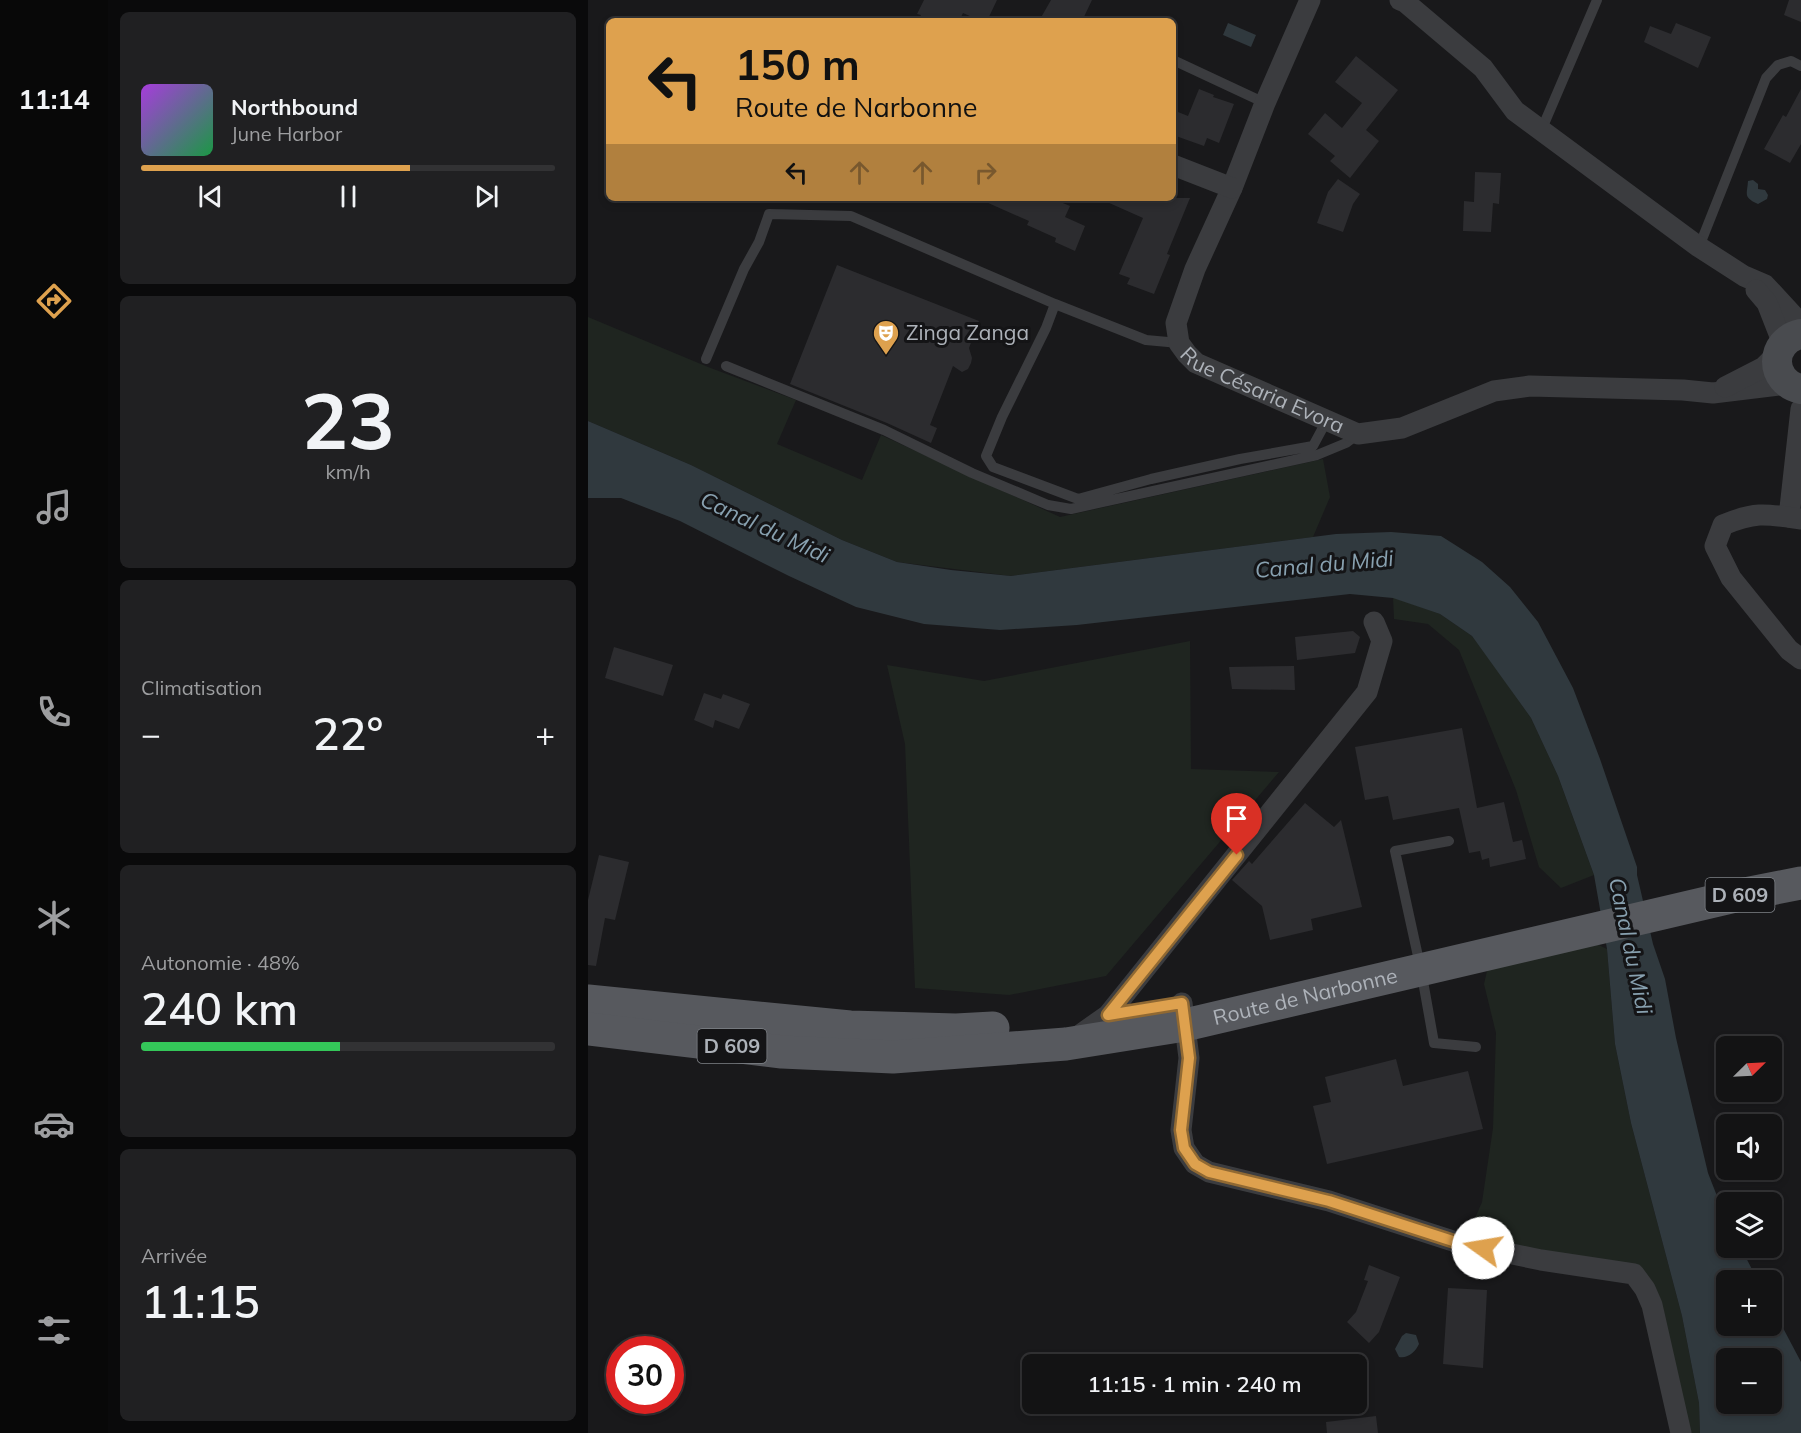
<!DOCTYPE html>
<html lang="fr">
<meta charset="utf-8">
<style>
body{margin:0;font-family:Mulish,sans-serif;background:#202022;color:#f1f3f6;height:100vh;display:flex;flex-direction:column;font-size:22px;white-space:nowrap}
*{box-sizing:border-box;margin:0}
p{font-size:20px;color:#9d9ea0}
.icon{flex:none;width:33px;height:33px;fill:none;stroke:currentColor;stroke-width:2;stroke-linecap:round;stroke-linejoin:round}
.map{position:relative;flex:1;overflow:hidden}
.sheet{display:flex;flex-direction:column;gap:12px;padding:12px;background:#0a0a0b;width:480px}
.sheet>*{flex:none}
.top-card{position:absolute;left:18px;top:18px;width:570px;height:183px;border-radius:9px;box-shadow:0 3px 9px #0003,0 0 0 2px #323234;background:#dea14e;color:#111;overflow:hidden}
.needle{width:39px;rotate:66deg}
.buttons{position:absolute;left:1128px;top:1036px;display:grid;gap:12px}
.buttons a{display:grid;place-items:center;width:66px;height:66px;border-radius:9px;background:#131314;box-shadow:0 3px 9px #0003,0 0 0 2px #323234;font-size:30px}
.speed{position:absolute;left:18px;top:1336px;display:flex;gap:12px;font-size:30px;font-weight:700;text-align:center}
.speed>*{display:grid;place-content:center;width:78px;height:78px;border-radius:50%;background:#131314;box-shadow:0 3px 9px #0003,0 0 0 2px #323234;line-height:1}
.speed .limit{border:9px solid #d22;background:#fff;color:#111}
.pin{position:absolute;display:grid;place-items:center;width:51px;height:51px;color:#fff;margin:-62px -26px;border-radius:50% 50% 50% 0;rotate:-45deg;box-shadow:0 0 6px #0007}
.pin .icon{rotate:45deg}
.me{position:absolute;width:66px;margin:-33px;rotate:283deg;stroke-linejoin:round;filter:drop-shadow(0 0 4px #0008)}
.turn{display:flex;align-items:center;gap:21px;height:126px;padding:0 30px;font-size:27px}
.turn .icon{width:78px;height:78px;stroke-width:2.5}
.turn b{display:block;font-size:42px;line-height:51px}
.lanes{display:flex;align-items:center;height:57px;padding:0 30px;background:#0003;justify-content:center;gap:30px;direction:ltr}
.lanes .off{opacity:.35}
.big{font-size:45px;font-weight:600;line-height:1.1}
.sheet .card{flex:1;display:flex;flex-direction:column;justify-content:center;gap:9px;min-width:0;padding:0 21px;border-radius:9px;background:#202022}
.sheet .dial{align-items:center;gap:0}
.dial b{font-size:78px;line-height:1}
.song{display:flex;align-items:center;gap:18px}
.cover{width:72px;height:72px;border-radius:9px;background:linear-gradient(135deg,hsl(280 70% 55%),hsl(140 70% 35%))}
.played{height:6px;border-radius:3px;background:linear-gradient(90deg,#dea14e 65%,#323234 65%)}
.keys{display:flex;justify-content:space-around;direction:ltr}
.heat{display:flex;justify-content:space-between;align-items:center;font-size:33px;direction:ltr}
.charge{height:9px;border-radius:4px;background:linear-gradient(90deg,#34c759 48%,#323234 0)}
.trip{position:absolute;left:434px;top:1354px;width:345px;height:60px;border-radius:9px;background:#131314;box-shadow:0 3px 9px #0003,0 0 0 2px #323234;font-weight:600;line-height:60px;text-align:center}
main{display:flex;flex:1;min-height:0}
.tabs{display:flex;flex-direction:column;width:108px;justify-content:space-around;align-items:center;background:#080808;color:#9d9ea0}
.tabs .icon{width:42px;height:42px}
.tabs .selected{color:#dea14e}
.tabs b{font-size:27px;color:#f1f3f6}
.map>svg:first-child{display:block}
.green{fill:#1f2520}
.water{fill:#30393e;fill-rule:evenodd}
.building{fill:#2c2c2f}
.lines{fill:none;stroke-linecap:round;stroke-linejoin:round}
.lane{stroke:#3b3c3f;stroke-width:10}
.street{stroke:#3b3c3f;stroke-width:21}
.secondary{stroke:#494b4f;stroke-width:30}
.primary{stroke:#57595e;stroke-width:33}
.route-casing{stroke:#906933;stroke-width:15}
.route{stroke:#dea14e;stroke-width:10}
.labels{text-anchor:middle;stroke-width:6;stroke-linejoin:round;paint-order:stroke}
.shield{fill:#141416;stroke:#7f8388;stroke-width:1.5}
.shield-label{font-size:20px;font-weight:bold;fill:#adb2b9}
.poi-label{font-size:21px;fill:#adb2b9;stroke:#141416;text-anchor:start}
.street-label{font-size:21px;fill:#adb2b9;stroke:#141416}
.water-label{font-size:22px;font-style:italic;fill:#88a1b0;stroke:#141416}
</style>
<main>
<nav class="tabs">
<b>11:14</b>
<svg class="icon selected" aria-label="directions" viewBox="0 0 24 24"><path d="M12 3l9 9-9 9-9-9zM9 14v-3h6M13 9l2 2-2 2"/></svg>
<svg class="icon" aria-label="music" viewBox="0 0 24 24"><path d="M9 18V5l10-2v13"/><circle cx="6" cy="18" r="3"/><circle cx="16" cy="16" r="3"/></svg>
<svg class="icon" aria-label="phone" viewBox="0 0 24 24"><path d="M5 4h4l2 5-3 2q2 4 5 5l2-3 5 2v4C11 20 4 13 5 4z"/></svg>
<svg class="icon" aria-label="climate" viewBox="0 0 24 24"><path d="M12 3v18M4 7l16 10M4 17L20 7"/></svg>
<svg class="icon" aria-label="car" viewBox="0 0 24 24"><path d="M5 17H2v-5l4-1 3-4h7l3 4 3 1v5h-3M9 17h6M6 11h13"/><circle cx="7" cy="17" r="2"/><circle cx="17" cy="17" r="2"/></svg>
<svg class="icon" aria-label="filters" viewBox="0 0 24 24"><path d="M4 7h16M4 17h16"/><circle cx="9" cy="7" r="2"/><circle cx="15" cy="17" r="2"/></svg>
</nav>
<section class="sheet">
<div class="card">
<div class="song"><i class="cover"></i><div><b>Northbound</b><p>June Harbor</p></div></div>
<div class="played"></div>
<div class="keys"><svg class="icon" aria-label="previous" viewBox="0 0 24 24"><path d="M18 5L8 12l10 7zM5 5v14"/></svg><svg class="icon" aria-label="pause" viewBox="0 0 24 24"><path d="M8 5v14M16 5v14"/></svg><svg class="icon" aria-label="next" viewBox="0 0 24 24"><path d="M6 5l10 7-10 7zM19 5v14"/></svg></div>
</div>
<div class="card dial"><b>23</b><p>km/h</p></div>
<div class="card"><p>Climatisation</p>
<div class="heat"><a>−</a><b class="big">22°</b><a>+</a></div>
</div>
<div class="card"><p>Autonomie · 48%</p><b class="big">240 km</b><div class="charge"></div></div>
<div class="card"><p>Arrivée</p><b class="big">11:15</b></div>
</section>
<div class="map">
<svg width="1213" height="1433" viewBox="0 0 1213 1433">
<rect width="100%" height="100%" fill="#19191b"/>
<path class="green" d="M0,317l120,50 88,33 -19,44 85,36 19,-45 179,82 263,-58 7,38 -17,40 -302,39 -114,-14 -55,-22 -151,-75 -103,-44z
M805,597l47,17 32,22 26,35 33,47 27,58 36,99 -33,13 -22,-21 -23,-77 -57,-140 -31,-26 -34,-5z
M602,641l1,128 88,3 -173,204 -97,19 -94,-7 -10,-244 -18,-79 97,16z
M988,934l31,15 8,95 16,79 51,193 17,87 1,30h-19l-47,-159 -170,-30 18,-42 11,-74 3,-95 -12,-49 7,-30z"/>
<path class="water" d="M640,23l28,12 -5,12 -28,-12z
M1165,180l5,4v5l7,1 3,5 -1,4 -9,5c-15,-7 -11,-9 -10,-23z
M0,421l103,44 151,75 55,22 54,8 60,6 325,-42 55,-2 50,4 41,26 28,25 28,35 35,66 27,71 37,108v8l16,69 12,35 11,59 32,135 18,46v29h15l17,33h-32v45h46v-19l29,55v71h-101l-1,-30 -17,-87 -51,-193 -16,-79 -8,-95 -13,-74 -36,-99 -27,-58 -59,-82 -32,-22 -47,-16 -43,-4 -273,31 -77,5 -76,-6 -68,-17 -67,-31 -109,-55 -59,-23h-33zM1138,1359h46v45h-46z
M818,1333l10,2 3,9c-3,7 -11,15 -20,13l-4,-8 7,-13z"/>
<path class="building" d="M336,0h73l-10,21h-6l-18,-8 -4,8h-41l3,-6 -4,-1z
M463,0h41l-10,21h-43z
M1201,0h12v22l-17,-7z
M1088,23l35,14 -13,31 -54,-26 6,-16 21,8z
M768,56l42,34 -32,40 13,11 -29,37 -20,-17 5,-5 -27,-22 17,-21 17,15 20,-25 -27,-21z
M611,89l15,6 -1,2 21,7 -15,39 -12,-5 -3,8 -31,-11v-25l15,6z
M1213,89v55l-11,19 -26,-14 19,-34 3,2z
M887,172l26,1 -2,31 -6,-1 -2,29 -28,-1 1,-30 10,1z
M750,179l22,15 -7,10 -10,28 -26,-9 11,-31z
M389,198h74l19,8 -5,11 20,9 -10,25 -20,-9 1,-4 -29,-13 2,-4z
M510,198h92l-23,56 3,1 -16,39 -27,-10 3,-6 -11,-4 24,-56z
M249,265l142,56 -10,27 3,10 -1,5 -3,6 -6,3 -9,-6 -23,59 7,3 -6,15 -44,-20 -97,-39z
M765,631l7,6 -5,16 -58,7 -2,-23z
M26,647l59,18 -10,31 -58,-18z
M706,666l1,24 -63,-1 -3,-22z
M116,693l17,6 2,-5 27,10 -11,25 -24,-9 -2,8 -19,-8z
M874,728l15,80 27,-6 9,40 9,-2 4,19 -36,8 -1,-9 -7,2 -2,-9 -11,2 -10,-45 -66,12 -5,-24 -23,4 -10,-53z
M717,803l29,24 7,-7 21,87 -51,12 2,11 -43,10 -8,-34 -30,-26 17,-19 3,3z
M11,855l30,7 -14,58 -10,-2 -9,48 -8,-1v-65z
M808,1059l7,27 65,-15 15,58 -156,35 -14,-58 18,-4 -6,-25z
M781,1265l31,12 -21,55 -10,11 -22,-21 9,-10 12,-31 -4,-1z
M860,1288l39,2 -4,78 -40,-4z
M788,1416l2,17h-51l-1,-11z"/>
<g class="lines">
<path class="lane" d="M585,60l92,43
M953,131l56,-131
M1111,247l67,-169 12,-13 13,-4 10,5
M467,304l-9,24 -44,89 -16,39 7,11 85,32 73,-20 89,-20 73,-13 14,-26
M118,359l38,-90 15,-27 10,-28 82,2 204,88 91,36 33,3
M138,366l158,64 88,43 76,32 23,4 246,-54 29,-12 12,-9
M861,841l-54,10 26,119 13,73 42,4"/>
<g class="street">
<path id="s1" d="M722,0l-45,103 -33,85 -37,81 -19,54 3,20 8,11 9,9 162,71 44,-6 92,-37 36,-5 153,4 30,3 75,-9"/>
<path d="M812,0l5,2 78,66 32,43 184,136 45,29 21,9 36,39"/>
<path d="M585,165l59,23"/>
<path d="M1168,290l11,13 16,41"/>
<path d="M1137,387l39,-20 14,-14"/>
<path d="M1201,517l12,-108"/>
<path d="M1213,519c-34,-5 -45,-8 -78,6l-8,21 16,32 58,72 12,9"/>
<path d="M594,1003l7,55 -8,72 3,18 11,16 14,8 120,29 130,42 82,17 93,14 11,15 7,16 29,128"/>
<path d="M486,1039l34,-24 259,-323 15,-51 -8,-19"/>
</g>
<path class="secondary" d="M1213,334c-32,7 -32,48 0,55"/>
<g class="primary">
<path d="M0,1001l262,26 106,3 37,-2"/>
<path id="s2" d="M0,1029l194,23 111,5 173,-13 119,-19 555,-130 61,-12"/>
</g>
</g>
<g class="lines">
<g class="route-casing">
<path id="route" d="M649,855l-129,160 74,-12 7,55 -8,72 3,18 11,16 14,8 120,29 130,42 24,5"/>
</g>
<use href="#route" class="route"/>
</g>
<defs>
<g id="theatre-pin" transform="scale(1.35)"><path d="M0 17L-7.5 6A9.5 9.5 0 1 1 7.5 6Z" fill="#dea14e" stroke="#141416"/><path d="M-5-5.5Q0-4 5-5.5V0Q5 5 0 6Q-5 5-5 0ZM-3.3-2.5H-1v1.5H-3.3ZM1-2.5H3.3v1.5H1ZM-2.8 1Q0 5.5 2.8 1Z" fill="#fff"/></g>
</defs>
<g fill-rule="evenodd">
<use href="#theatre-pin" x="298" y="333"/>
</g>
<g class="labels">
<g class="shield">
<rect x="1117.5" y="878" width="69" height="34" rx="4.5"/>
<rect x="109.5" y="1029" width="69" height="34" rx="4.5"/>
</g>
<g class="shield-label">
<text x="1152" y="902">D 609</text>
<text x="144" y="1053">D 609</text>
</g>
<g class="poi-label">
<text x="318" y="340">Zinga Zanga</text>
</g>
<g class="street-label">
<text dy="7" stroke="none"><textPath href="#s1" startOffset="468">Rue Césaria Evora</textPath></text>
<text dy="7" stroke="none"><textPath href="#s2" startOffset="724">Route de Narbonne</textPath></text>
</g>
<g class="water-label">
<text transform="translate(177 527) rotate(25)" y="8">Canal du Midi</text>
<text transform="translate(736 564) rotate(-5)" y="8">Canal du Midi</text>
<text transform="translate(1043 946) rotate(78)" y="8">Canal du Midi</text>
</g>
</g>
</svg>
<div class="buttons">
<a><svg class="needle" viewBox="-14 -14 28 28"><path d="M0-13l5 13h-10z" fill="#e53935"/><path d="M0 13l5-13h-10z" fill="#9d9ea0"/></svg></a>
<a><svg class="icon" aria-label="sound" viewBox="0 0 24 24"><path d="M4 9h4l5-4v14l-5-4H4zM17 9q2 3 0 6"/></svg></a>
<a><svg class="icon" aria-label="layers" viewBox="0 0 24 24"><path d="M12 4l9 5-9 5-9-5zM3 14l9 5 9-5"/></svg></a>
<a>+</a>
<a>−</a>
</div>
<div class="speed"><div class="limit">30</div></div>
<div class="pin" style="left:649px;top:855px;background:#d93025"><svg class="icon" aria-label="arrive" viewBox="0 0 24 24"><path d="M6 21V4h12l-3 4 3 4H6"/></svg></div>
<svg class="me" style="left:895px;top:1248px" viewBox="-20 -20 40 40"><circle r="19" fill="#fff"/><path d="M0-13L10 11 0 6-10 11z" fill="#dea14e"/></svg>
<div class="trip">11:15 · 1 min · 240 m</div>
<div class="top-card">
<div class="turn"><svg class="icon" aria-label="left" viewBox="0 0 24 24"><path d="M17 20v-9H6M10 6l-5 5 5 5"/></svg><div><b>150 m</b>Route de Narbonne</div></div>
<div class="lanes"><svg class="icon" aria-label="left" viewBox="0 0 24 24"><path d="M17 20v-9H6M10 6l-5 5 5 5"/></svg><svg class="icon off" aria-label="ahead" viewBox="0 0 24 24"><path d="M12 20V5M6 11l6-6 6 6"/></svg><svg class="icon off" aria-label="ahead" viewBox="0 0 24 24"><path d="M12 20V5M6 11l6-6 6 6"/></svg><svg class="icon off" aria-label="right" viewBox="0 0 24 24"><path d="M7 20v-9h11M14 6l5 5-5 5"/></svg></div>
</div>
</div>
</main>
